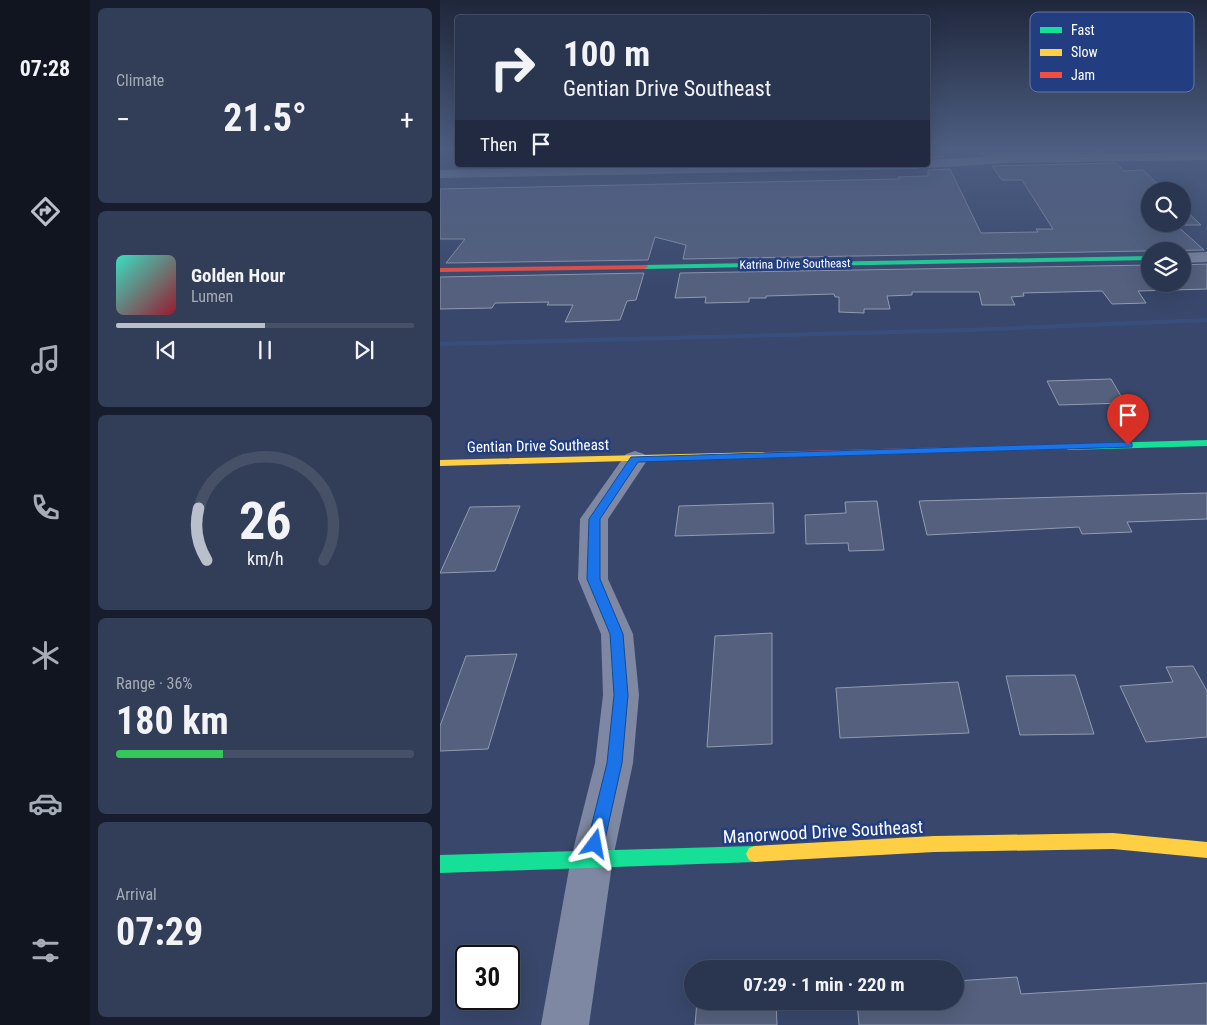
<!DOCTYPE html>
<meta charset="utf-8">
<style>
body{margin:0;font-family:"Roboto Condensed",sans-serif;background:#323d57;color:#f1f3f6;height:100vh;display:flex;flex-direction:column;font-size:19px;white-space:nowrap}
*{box-sizing:border-box;margin:0}
p{font-size:16px;color:#a5abb7}
.icon{flex:none;width:28px;height:28px;fill:none;stroke:currentColor;stroke-width:2;stroke-linecap:round;stroke-linejoin:round}
.map{position:relative;flex:1;overflow:hidden}
.panel{display:flex;flex-direction:column;gap:8px;padding:8px;background:#171d2c;width:350px}
.panel>*{flex:none}
.top-card{position:absolute;left:15px;top:15px;width:475px;height:152px;border-radius:5px;box-shadow:0 5px 20px #0002,0 0 0 1px #465067;background:#2a3550;color:#f1f3f6;overflow:hidden}
.controls{position:absolute;left:701px;top:182px;display:grid;gap:10px}
.controls a{display:grid;place-items:center;width:50px;height:50px;border-radius:50%;background:#2a3550;box-shadow:0 5px 20px #0002,0 0 0 1px #465067;font-size:25px}
.speed{position:absolute;left:15px;top:945px;display:flex;gap:10px;font-size:25px;font-weight:700;text-align:center}
.speed>*{display:grid;place-content:center;width:65px;height:65px;border-radius:50%;background:#2a3550;box-shadow:0 5px 20px #0002,0 0 0 1px #465067;line-height:1}
.speed .limit{border:2px solid #111;border-radius:8px;background:#fff;color:#111}
.pin{position:absolute;display:grid;place-items:center;width:42px;height:42px;color:#fff;margin:-51px -21px;border-radius:50% 50% 50% 0;rotate:-45deg;box-shadow:0 0 5px #0007}
.pin .icon{rotate:45deg}
.me{position:absolute;width:55px;margin:-28px;rotate:13deg;stroke-linejoin:round;filter:drop-shadow(0 0 4px #0008)}
.turn{display:flex;align-items:center;gap:18px;height:105px;padding:0 25px;font-size:22px}
.turn .icon{width:65px;height:65px;stroke-width:2.5}
.turn b{display:block;font-size:35px;line-height:42px}
.then{display:flex;align-items:center;height:48px;padding:0 25px;background:#0003;gap:10px;font-size:19px}
.big{font-size:38px;font-weight:700;line-height:1.1}
.panel .card{flex:1;display:flex;flex-direction:column;justify-content:center;gap:8px;min-width:0;padding:0 18px;border-radius:8px;background:#323d57}
.panel .dial{align-items:center;gap:0}
.dial svg{height:130px;overflow:visible;fill:none;stroke:#465067;stroke-width:7;stroke-linecap:round;text-anchor:middle}
.dial text{fill:#f1f3f6;stroke:none}
.song{display:flex;align-items:center;gap:15px}
.cover{width:60px;height:60px;border-radius:8px;background:linear-gradient(135deg,hsl(170 70% 55%),hsl(350 70% 35%))}
.played{height:5px;border-radius:2px;background:linear-gradient(90deg,#b9bfcb 50%,#465067 50%)}
.keys{display:flex;justify-content:space-around;direction:ltr}
.heat{display:flex;justify-content:space-between;align-items:center;font-size:28px;direction:ltr}
.charge{height:8px;border-radius:4px;background:linear-gradient(90deg,#34c759 36%,#465067 0)}
.trip{position:absolute;left:244px;top:960px;width:280px;height:50px;border-radius:25px;background:#2a3550;box-shadow:0 5px 20px #0002,0 0 0 1px #465067;font-weight:700;line-height:50px;text-align:center}
main{display:flex;flex:1;min-height:0}
.dock{display:flex;flex-direction:column;width:90px;justify-content:space-around;align-items:center;background:#111520;color:#a5abb7}
.dock .icon{width:35px;height:35px}
.dock .active{color:#b9bfcb}
.dock b{font-size:22px;color:#f1f3f6}
.map>svg:first-child{display:block}
.lines{fill:none;stroke-linecap:round;stroke-linejoin:round}
.stream{fill:#3a4e7e;fill-rule:evenodd}
.building{fill:#54607d;stroke:#919ab0}
.street{fill:#7e88a2;fill-rule:evenodd}
.fast{fill:#16e098;fill-rule:evenodd}
.slow{fill:#ffcf43;fill-rule:evenodd}
.jam{fill:#f24e42;fill-rule:evenodd}
.route{fill:#1a73e8;stroke:#114b97}
.labels{text-anchor:middle;stroke-width:5;stroke-linejoin:round;paint-order:stroke}
.far-street-label{font-size:12px;fill:#fff;stroke:#223e81}
.street-label{font-size:15px;fill:#fff;stroke:#223e81}
.near-street-label{font-size:18px;fill:#fff;stroke:#223e81}
.key{fill:#223e81;stroke:#6478a7;stroke-width:1}
.key-label{font-size:14px;fill:#fff}
</style>
<main>
<nav class="dock">
<b>07:28</b>
<svg class="icon active" aria-label="directions" viewBox="0 0 24 24"><path d="M12 3l9 9-9 9-9-9zM9 14v-3h6M13 9l2 2-2 2"/></svg>
<svg class="icon" aria-label="music" viewBox="0 0 24 24"><path d="M9 18V5l10-2v13"/><circle cx="6" cy="18" r="3"/><circle cx="16" cy="16" r="3"/></svg>
<svg class="icon" aria-label="phone" viewBox="0 0 24 24"><path d="M5 4h4l2 5-3 2q2 4 5 5l2-3 5 2v4C11 20 4 13 5 4z"/></svg>
<svg class="icon" aria-label="climate" viewBox="0 0 24 24"><path d="M12 3v18M4 7l16 10M4 17L20 7"/></svg>
<svg class="icon" aria-label="car" viewBox="0 0 24 24"><path d="M5 17H2v-5l4-1 3-4h7l3 4 3 1v5h-3M9 17h6M6 11h13"/><circle cx="7" cy="17" r="2"/><circle cx="17" cy="17" r="2"/></svg>
<svg class="icon" aria-label="filters" viewBox="0 0 24 24"><path d="M4 7h16M4 17h16"/><circle cx="9" cy="7" r="2"/><circle cx="15" cy="17" r="2"/></svg>
</nav>
<section class="panel">
<div class="card"><p>Climate</p>
<div class="heat"><a>−</a><b class="big">21.5°</b><a>+</a></div>
</div>
<div class="card">
<div class="song"><i class="cover"></i><div><b>Golden Hour</b><p>Lumen</p></div></div>
<div class="played"></div>
<div class="keys"><svg class="icon" aria-label="previous" viewBox="0 0 24 24"><path d="M18 5L8 12l10 7zM5 5v14"/></svg><svg class="icon" aria-label="pause" viewBox="0 0 24 24"><path d="M8 5v14M16 5v14"/></svg><svg class="icon" aria-label="next" viewBox="0 0 24 24"><path d="M6 5l10 7-10 7zM19 5v14"/></svg></div>
</div>
<div class="card dial"><svg viewBox="0 0 100 80">
<path d="M14 69A42 42 0 1 1 86 69"/>
<path d="M14 69A42 42 0 0 1 9 37" stroke="#b9bfcb"/>
<text x="50" y="56" font-size="32" font-weight="700">26</text>
<text x="50" y="72" font-size="11">km/h</text>
</svg></div>
<div class="card"><p>Range · 36%</p><b class="big">180 km</b><div class="charge"></div></div>
<div class="card"><p>Arrival</p><b class="big">07:29</b></div>
</section>
<div class="map">
<svg width="767" height="1025" viewBox="0 0 767 1025">
<rect width="100%" height="100%" fill="#38476b"/>
<g class="lines">
<path class="stream" d="M767,318v4l-237,10 -530,14v-4l530,-14z"/>
</g>
<path class="building" d="M488,147h11l5,10 -16,1z
M539,147h120l5,5 -120,3z
M676,163l8,8 19,-1 22,21h-15v33h32v-17l19,18h-25l28,25 -521,9 3,-14 -31,-8 -7,23 -202,3 19,-24h-25v-50l460,-10 -2,-2 30,-1v-6l22,-1 31,64 57,-1 -2,-3h17l-31,-49h-20l-10,-14z
M767,264v25l-69,2 8,12 -34,1 -10,-13 -79,2 1,3 -13,1 4,8h-33l-3,-13h-67v3l-25,1 3,13h-26v4l-25,-1v-15h-4l-1,-3 -68,2v2h-17v4l-44,1 1,-6 -31,1 5,-25 470,-8v19h32v-19z
M204,273l-8,27 -9,1 -7,19 -55,2 8,-17h-26l2,-3 -54,1 -3,5 -52,1v-32z
M671,379l14,24 -66,2 -12,-24z
M767,493v26l-80,3 5,10 -50,2 -3,-7 -152,8 -8,-34z
M437,501l7,49 -35,1 -1,-8 -42,1 -1,-29 41,-2 -1,-11z
M333,503l1,30 -99,3 4,-30z
M80,506l-25,65 -55,2 30,-66z
M332,633v111l-65,3 8,-111z
M77,654l-29,95 -48,2v-25l26,-70z
M753,666l14,25v46l-61,5 -26,-56 53,-4 -7,-15z
M635,675l19,59 -74,1 -14,-59z
M518,682l11,51 -129,5 -4,-50z
M577,977l4,17 186,-11v42h-348l-2,-24h98v-20z
M257,1001h79l1,24h-82z"/>
<g class="lines">
<path class="street" d="M767,152v8l-199,3 -80,5 -5,-2 -6,3 -477,9v-8l265,-5h223v-5l80,-5z
M767,252v10l-25,1v-10z
M195,451l9,3 4,5 -40,60v60l25,55 6,61 -6,68 -20,95 -24,167h-48l30,-167 24,-95 8,-68 -2,-61 -23,-55 2,-60 46,-65z"/>
<path class="fast" d="M710,256v4l-506,9 -4,-2 4,-2z
M767,440v6l-139,4 -5,-3 5,-3z
M315,846l6,2 3,6 -3,6 -6,2 -315,11v-18z"/>
<path class="slow" d="M325,452l4,1 1,2 -1,2 -329,9v-6z
M673,833l94,9v16l-94,-9 -179,3 -179,10 -6,-2 -3,-6 3,-6 6,-2 179,-10z"/>
<path class="jam" d="M207,265l1,2 -4,2 -204,3v-4z
M628,444l4,1 1,2 -1,2 -307,9 -5,-3 5,-3z"/>
</g>
<linearGradient id="sky" x2="0" y2="1"><stop stop-color="#1f273b"/><stop offset="0.51" stop-color="#4d5e82"/><stop offset="1" stop-color="#4d5e82" stop-opacity="0"/></linearGradient>
<rect width="767" height="290" fill="url(#sky)"/>
<path class="route" d="M688,442l4,1v4l-494,15 -38,57v60l23,55 5,61 -6,68 -18,81 -3,6 -6,2 -6,-2 -2,-6 20,-81 7,-68 -4,-61 -23,-55 2,-60 42,-62z"/>
<g class="labels">
<g class="far-street-label">
<text transform="translate(355 264) rotate(-1)" y="4">Katrina Drive Southeast</text>
</g>
<g class="street-label">
<text transform="translate(98 446) rotate(-1)" y="5">Gentian Drive Southeast</text>
</g>
<g class="near-street-label">
<text transform="translate(383 832) rotate(-3)" y="6">Manorwood Drive Southeast</text>
</g>
</g>
<rect x="590" y="12" width="164" height="80" rx="8" class="key"/>
<rect x="600" y="27" width="22" height="6" fill="#16e098"/>
<rect x="600" y="49" width="22" height="7" fill="#ffcf43"/>
<rect x="600" y="72" width="22" height="6" fill="#f24e42"/>
<g class="key-label">
<text x="631" y="35">Fast</text>
<text x="631" y="57">Slow</text>
<text x="631" y="80">Jam</text>
</g>
</svg>
<div class="controls">
<a><svg class="icon" aria-label="search" viewBox="0 0 24 24"><circle cx="10" cy="10" r="6"/><path d="M15 15l6 6"/></svg></a>
<a><svg class="icon" aria-label="layers" viewBox="0 0 24 24"><path d="M12 4l9 5-9 5-9-5zM3 14l9 5 9-5"/></svg></a>
</div>
<div class="speed"><div class="limit">30</div></div>
<div class="pin" style="left:688px;top:445px;background:#d93025"><svg class="icon" aria-label="arrive" viewBox="0 0 24 24"><path d="M6 21V4h12l-3 4 3 4H6"/></svg></div>
<svg class="me" style="left:155px;top:844px" viewBox="-20 -20 40 40"><path d="M0-17L14 15 0 8-14 15z" fill="#1a73e8" stroke="#fff" stroke-width="4"/></svg>
<div class="trip">07:29 · 1 min · 220 m</div>
<div class="top-card">
<div class="turn"><svg class="icon" aria-label="right" viewBox="0 0 24 24"><path d="M7 20v-9h11M14 6l5 5-5 5"/></svg><div><b>100 m</b>Gentian Drive Southeast</div></div>
<div class="then">Then<svg class="icon" aria-label="arrive" viewBox="0 0 24 24"><path d="M6 21V4h12l-3 4 3 4H6"/></svg></div>
</div>
</div>
</main>
